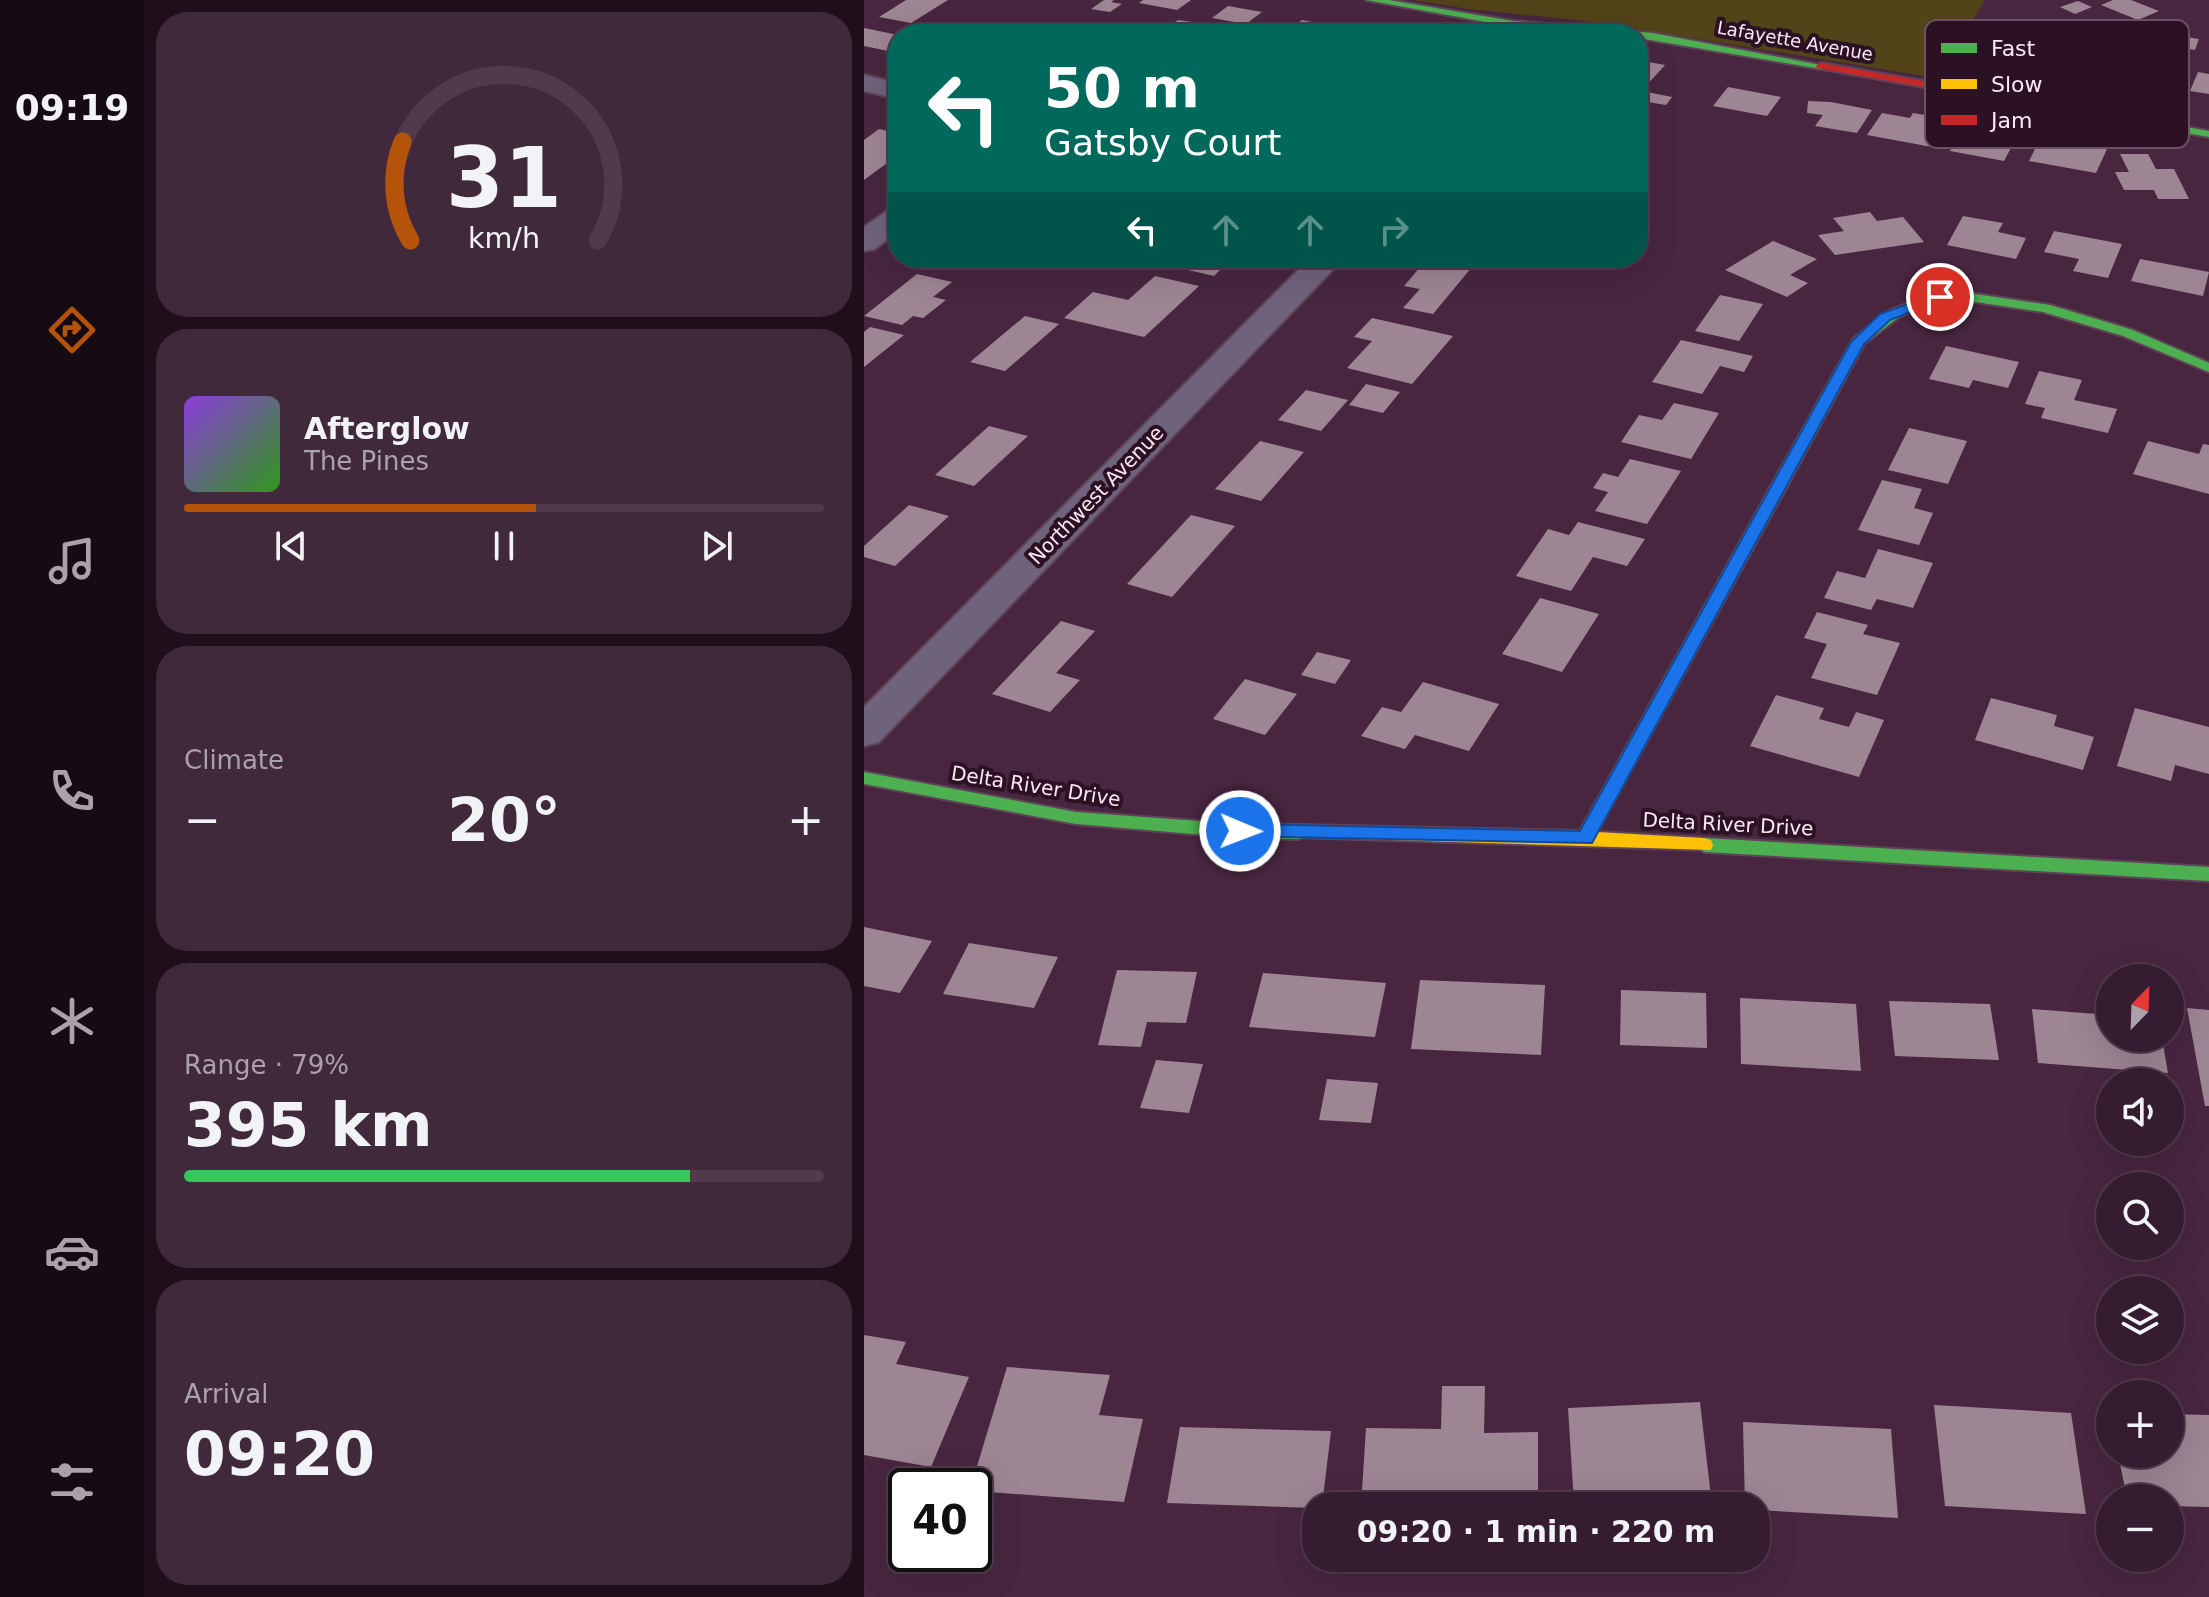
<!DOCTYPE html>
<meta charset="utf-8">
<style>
body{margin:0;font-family:"DejaVu Sans",sans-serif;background:#41293c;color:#f1f3f6;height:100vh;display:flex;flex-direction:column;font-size:30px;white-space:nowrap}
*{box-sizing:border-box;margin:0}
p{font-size:26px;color:#aaa1ab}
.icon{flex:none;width:44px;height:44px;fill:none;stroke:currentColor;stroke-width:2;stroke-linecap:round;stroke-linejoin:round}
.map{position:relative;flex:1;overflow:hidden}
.drawer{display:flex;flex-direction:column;gap:12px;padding:12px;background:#1e0f1a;width:720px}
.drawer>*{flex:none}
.guide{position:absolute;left:24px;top:24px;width:760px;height:244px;border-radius:32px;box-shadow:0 8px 32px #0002,0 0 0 2px #503a4c;background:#00695c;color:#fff;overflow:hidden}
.needle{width:52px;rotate:23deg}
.fabs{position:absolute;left:1232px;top:964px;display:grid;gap:16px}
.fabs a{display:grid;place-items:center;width:88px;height:88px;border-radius:50%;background:#361c30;box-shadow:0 8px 32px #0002,0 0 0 2px #503a4c;font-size:40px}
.speed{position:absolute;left:24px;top:1468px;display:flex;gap:16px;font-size:40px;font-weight:700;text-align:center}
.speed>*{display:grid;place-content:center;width:104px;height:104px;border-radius:50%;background:#361c30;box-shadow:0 8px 32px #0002,0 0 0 2px #503a4c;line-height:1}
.speed .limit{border:4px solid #111;border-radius:12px;background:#fff;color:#111}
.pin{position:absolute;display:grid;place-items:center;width:68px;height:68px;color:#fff;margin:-34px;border:4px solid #fff;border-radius:50%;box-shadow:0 2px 8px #0007}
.me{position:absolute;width:88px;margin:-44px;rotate:91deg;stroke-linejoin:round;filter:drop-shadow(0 0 6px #0008)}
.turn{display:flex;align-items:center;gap:28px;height:168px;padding:0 24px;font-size:36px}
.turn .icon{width:104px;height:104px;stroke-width:2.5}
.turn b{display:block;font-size:56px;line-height:68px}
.lanes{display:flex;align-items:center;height:76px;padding:0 24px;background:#0003;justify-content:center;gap:40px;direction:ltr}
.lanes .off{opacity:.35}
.big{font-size:60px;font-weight:700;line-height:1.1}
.drawer .widget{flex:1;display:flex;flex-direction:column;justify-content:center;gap:12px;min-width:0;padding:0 28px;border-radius:32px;background:#41293c}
.drawer .dial{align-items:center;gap:0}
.dial svg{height:208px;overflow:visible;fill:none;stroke:#503a4c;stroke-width:7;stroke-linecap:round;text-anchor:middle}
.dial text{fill:#f1f3f6;stroke:none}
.song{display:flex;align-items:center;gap:24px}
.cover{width:96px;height:96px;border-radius:12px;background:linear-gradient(135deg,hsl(270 70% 55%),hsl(110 70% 35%))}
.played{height:8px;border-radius:4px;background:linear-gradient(90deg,#b45309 55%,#503a4c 55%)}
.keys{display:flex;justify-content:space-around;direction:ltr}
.heat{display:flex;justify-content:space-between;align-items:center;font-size:44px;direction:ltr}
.charge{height:12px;border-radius:6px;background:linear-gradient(90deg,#34c759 79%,#503a4c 0)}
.trip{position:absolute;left:438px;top:1492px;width:468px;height:80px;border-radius:32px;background:#361c30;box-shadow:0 8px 32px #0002,0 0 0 2px #503a4c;font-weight:700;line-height:80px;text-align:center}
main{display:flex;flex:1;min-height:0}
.tab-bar{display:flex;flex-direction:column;width:144px;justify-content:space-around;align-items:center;background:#160b13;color:#aaa1ab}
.tab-bar .icon{width:56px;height:56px}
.tab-bar .on{color:#b45309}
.tab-bar b{font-size:36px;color:#f1f3f6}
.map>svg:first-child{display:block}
.green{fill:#524418}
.building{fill:#9e8594}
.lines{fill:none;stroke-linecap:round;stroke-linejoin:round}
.street-casing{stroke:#5f4358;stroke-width:4}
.fast-casing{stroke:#5f4358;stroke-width:4}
.slow-casing{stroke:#5f4358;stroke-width:4}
.jam-casing{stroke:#5f4358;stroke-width:4}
.street{fill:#6f637b;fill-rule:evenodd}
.fast{fill:#4caf50;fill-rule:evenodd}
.slow{fill:#ffc107;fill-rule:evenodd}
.jam{fill:#c62828;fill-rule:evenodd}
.route{fill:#1a73e8;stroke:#114b97;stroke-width:2}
.labels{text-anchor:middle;stroke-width:8;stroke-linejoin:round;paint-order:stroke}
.far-street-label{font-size:18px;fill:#fee6f5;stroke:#2c1125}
.street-label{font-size:20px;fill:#fee6f5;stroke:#2c1125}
.key{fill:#2c1125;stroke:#6b5163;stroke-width:2}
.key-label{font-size:22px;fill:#fee6f5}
</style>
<main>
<nav class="tab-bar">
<b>09:19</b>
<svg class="icon on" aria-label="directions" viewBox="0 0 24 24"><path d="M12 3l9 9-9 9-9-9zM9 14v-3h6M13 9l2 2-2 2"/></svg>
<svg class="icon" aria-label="music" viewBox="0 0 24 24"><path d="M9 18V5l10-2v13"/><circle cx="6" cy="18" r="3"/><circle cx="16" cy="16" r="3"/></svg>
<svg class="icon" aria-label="phone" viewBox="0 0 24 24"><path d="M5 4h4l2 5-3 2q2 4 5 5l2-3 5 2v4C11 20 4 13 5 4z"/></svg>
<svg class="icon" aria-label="climate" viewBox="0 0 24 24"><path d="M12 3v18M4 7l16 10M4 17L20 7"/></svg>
<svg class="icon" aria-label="car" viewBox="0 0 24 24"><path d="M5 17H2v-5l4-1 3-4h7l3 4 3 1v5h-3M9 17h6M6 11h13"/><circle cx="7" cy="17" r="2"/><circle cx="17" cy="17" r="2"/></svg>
<svg class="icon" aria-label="filters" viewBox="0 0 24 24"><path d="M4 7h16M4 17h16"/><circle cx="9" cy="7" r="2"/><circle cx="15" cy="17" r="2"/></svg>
</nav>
<section class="drawer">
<div class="widget dial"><svg viewBox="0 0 100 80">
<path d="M14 69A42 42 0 1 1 86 69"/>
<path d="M14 69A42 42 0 0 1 11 31" stroke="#b45309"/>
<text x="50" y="56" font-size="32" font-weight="700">31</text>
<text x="50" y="72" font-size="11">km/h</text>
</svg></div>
<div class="widget">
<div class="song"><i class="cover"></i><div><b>Afterglow</b><p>The Pines</p></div></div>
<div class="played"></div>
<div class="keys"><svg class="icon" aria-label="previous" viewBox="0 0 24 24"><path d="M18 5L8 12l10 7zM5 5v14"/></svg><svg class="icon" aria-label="pause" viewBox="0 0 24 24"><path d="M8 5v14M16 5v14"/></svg><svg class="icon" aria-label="next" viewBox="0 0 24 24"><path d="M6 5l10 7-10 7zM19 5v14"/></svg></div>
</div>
<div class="widget"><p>Climate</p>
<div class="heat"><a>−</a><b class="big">20°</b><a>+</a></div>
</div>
<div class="widget"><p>Range · 79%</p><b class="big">395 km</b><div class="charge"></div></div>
<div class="widget"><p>Arrival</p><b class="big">09:20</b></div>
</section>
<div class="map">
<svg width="1345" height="1597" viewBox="0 0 1345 1597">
<rect width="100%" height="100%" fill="#482640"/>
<path class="green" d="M549,0h572l-49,78 -341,-56 -126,-13z"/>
<path class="building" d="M42,0h42l-37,23 -32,-6z
M240,0h10l-3,2 11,2 -12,8 -19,-3z
M279,0h48l-14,10 -38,-7z
M1249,0h18l28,11 -21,9 -37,-15z
M1214,1l14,6 -17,7 -15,-7z
M364,6l34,6 -16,12 -34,-6z
M314,20l21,3 -11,9 -21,-4z
M438,20l34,7 -9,7h-42z
M0,28l34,7v18l-34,-7z
M1310,35l25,4 -4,11 -25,-4z
M774,60l27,5 -20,22 -7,-1z
M1334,72l11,2v20l-19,-3z
M864,87l53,10 -14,19 -54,-10z
M783,92l25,5 -6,8 -25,-4z
M944,101l23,1 41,8 -15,23 -42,-7 8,-11 -16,-2z
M1018,113l28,5 3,-5 36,6 -17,28 -65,-12z
M1126,126l30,5 -16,30 -54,-10 12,-20 23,4z
M15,129l19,4v22l-34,25v-40z
M1177,137l66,12 -11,24 -67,-12z
M1256,154h28l8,15h18l15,30h-31l-4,-9h-30l-9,-18h14z
M1006,212l7,9 26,-4 21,25 -89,13 -17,-20 26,-4 -11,-13z
M1099,216l40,7 -5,9 28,6 -10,21 -69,-14z
M1190,231l68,13 -14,34 -35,-7 6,-12 -35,-7z
M909,241l44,18 -27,16 18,8 -21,14 -62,-27z
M64,258h52l-13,10z
M316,258h52l-18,18 -43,-10z
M564,258l44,9 -39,47 -30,-6 17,-19 -16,-3z
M1276,259l69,13 -6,24 -72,-15z
M53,274l35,8 -19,15 13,3 -23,18 -10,-2 -11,9 -38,-9z
M291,276l44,10 -55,51 -80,-19 29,-26 35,8z
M856,295l43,9 -24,37 -44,-10z
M161,316l34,8 -54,47 -35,-9z
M508,318l81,18 -41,48 -65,-16 25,-27 -18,-4z
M6,327l34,8 -40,32v-35z
M817,340l72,16 -9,16 -24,-6 -18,28 -50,-12z
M1082,346l73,16 -11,26 -35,-8 -4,8 -40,-9z
M1175,371l43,9 -8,20 43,9 -9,24 -67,-15 4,-10 -20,-4z
M502,384l34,8 -17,21 -34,-8z
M442,390l42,10 -27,31 -43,-11z
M810,403l45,10 -28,46 -70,-17 18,-27 23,5z
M125,426l39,10 -54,50 -39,-11z
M1045,428l58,13 -19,43 -60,-14z
M396,441l44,11 -43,49 -46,-12z
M1284,441l51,13 4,-10 6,1v49l-76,-20z
M766,459l51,12 -34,53 -52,-13 13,-19 -15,-4 10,-15 15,4z
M1018,480l40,9 -8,19 19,5 -14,32 -61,-15z
M45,505l40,11 -54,50 -31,-9v-11z
M327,515l44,11 -63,71 -45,-13z
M714,522l67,17 -18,27 -34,-9 -22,34 -55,-15 32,-47 21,6z
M1014,549l55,14 -20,45 -36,-9 -6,11 -47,-12 13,-27 28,7z
M676,598l59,16 -37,58 -60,-18z
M953,612l51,13 -5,9 37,9 -23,52 -66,-17 16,-34 -23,-6z
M197,621l34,10 -39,42 24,7 -30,32 -58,-18z
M453,652l34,8 -16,24 -34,-9z
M381,679l52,15 -32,41 -52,-16z
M559,682l76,22 -30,47 -54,-16 -10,14 -44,-13 21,-29 19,5z
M912,695l48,13 -5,11 30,8 7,-15 28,8 -25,57 -109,-31z
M1127,698l66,17 -3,11 40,11 -11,33 -108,-30z
M1271,708l74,19v47l-34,-9 -4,16 -54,-15z
M0,927l68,14 -32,52 -36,-7z
M105,943l89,14 -24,51 -91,-14z
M253,970l80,2 -11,51 -39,-1 -6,25 -43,-2z
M399,973l123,10 -11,54 -126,-10z
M556,980l125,5 -4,70 -130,-6z
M757,990l85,3 1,55 -87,-3z
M876,998l116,6 5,67 -120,-7z
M1025,1001l101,3 9,56 -104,-4z
M1323,1008l22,2v96h-4z
M1168,1009l78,6v23h52l6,35 -130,-10z
M292,1060l47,4 -14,49 -49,-5z
M463,1079l51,4 -7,40 -52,-3z
M0,1335l42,7 -10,22 73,13 -38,90 -67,-12z
M143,1367l103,8 -11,40 44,4 -19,83 -150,-11v-5h-3z
M578,1386h43l-1,47 54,-1v74h-177l5,-78 75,1z
M836,1402l11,95 -137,6 -6,-95z
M1070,1405l137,8 15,101 -141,-8z
M1306,1414l39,1v92l-39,-1v-8h-43l-9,-44h52z
M879,1422l148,7 7,89 -142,-8v-4h-11z
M316,1427l151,4 -9,75 -6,2 -149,-5z"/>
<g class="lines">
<g class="street-casing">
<path id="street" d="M0,75l34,8v16l-34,-8z
M34,208v23l-23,18 -11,2v-24l23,-16z
M446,258h34l-465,484 -15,4v-39z"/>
</g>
<g class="fast-casing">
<path id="fast" d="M502,0h23l124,21 140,12 173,33 -5,3 -183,-31v-4h-46l-79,-7z
M1224,110l121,21v6l-125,-22 -2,-2z
M1098,292l88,13 83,25 76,33v9l-86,-36 -80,-24 -81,-12 -34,5 -29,12 -35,27 -78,144 -8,5 -5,-2 -3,-3 83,-149 36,-28 31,-13z
M0,772l212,40 164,12 59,1 9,7 -9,7 -59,-1 -164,-14 -212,-40z
M840,838l505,29v14l-505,-29 -9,-7z"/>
</g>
<g class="slow-casing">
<path id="slow" d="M914,483l8,5 -189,344 107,6 7,2 2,5 -2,5 -418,-13 -3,-5 9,-7 281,6 190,-343z"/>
</g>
<g class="jam-casing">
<path id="jam" d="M957,63l267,47 6,3 -6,3 -271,-48 -1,-2z"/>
</g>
<use href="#street" class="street"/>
<use href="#fast" class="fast"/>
<use href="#slow" class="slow"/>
<use href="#jam" class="jam"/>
</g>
<path class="route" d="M1072,294l11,3 -57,23 -26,24 -272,499 -358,-7 -3,-5 9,-7 340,7 271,-489 29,-28z"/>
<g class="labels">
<g class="far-street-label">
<text transform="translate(931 41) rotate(10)" y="6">Lafayette Avenue</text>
</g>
<g class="street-label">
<text transform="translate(232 495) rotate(-46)" y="7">Northwest Avenue</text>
<text transform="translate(172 786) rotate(9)" y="7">Delta River Drive</text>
<text transform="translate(864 824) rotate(3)" y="7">Delta River Drive</text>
</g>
</g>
<rect x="1061" y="20" width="264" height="128" rx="12" class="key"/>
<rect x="1077" y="43" width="36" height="10" fill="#4caf50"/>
<rect x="1077" y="79" width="36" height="10" fill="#ffc107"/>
<rect x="1077" y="115" width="36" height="10" fill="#c62828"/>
<g class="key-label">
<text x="1127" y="56">Fast</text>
<text x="1127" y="92">Slow</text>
<text x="1127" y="128">Jam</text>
</g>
</svg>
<div class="fabs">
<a><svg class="needle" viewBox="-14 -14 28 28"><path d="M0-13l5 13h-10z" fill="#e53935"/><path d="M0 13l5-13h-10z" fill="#aaa1ab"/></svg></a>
<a><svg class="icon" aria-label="sound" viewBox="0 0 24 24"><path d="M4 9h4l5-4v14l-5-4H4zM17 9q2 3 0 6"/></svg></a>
<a><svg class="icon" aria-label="search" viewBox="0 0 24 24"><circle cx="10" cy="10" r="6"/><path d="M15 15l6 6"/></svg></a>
<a><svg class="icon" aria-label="layers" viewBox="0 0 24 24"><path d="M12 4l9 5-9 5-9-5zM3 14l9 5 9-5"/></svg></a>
<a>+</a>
<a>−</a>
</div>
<div class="speed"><div class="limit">40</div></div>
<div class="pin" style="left:1076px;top:297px;background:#d93025"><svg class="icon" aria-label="arrive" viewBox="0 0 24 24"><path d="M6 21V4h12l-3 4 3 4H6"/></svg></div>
<svg class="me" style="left:376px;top:831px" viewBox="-20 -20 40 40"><circle r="17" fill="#1a73e8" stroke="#fff" stroke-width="3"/><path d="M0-11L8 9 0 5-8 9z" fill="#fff"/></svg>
<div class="trip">09:20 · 1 min · 220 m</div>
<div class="guide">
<div class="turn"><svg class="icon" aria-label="left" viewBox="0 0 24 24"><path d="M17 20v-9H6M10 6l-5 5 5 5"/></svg><div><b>50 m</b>Gatsby Court</div></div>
<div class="lanes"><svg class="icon" aria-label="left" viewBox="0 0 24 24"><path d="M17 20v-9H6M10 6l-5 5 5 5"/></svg><svg class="icon off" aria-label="ahead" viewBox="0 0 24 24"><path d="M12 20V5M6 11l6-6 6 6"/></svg><svg class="icon off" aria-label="ahead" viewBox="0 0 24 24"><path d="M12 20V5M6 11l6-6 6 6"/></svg><svg class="icon off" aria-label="right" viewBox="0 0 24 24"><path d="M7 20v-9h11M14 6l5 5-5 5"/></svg></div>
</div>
</div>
</main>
